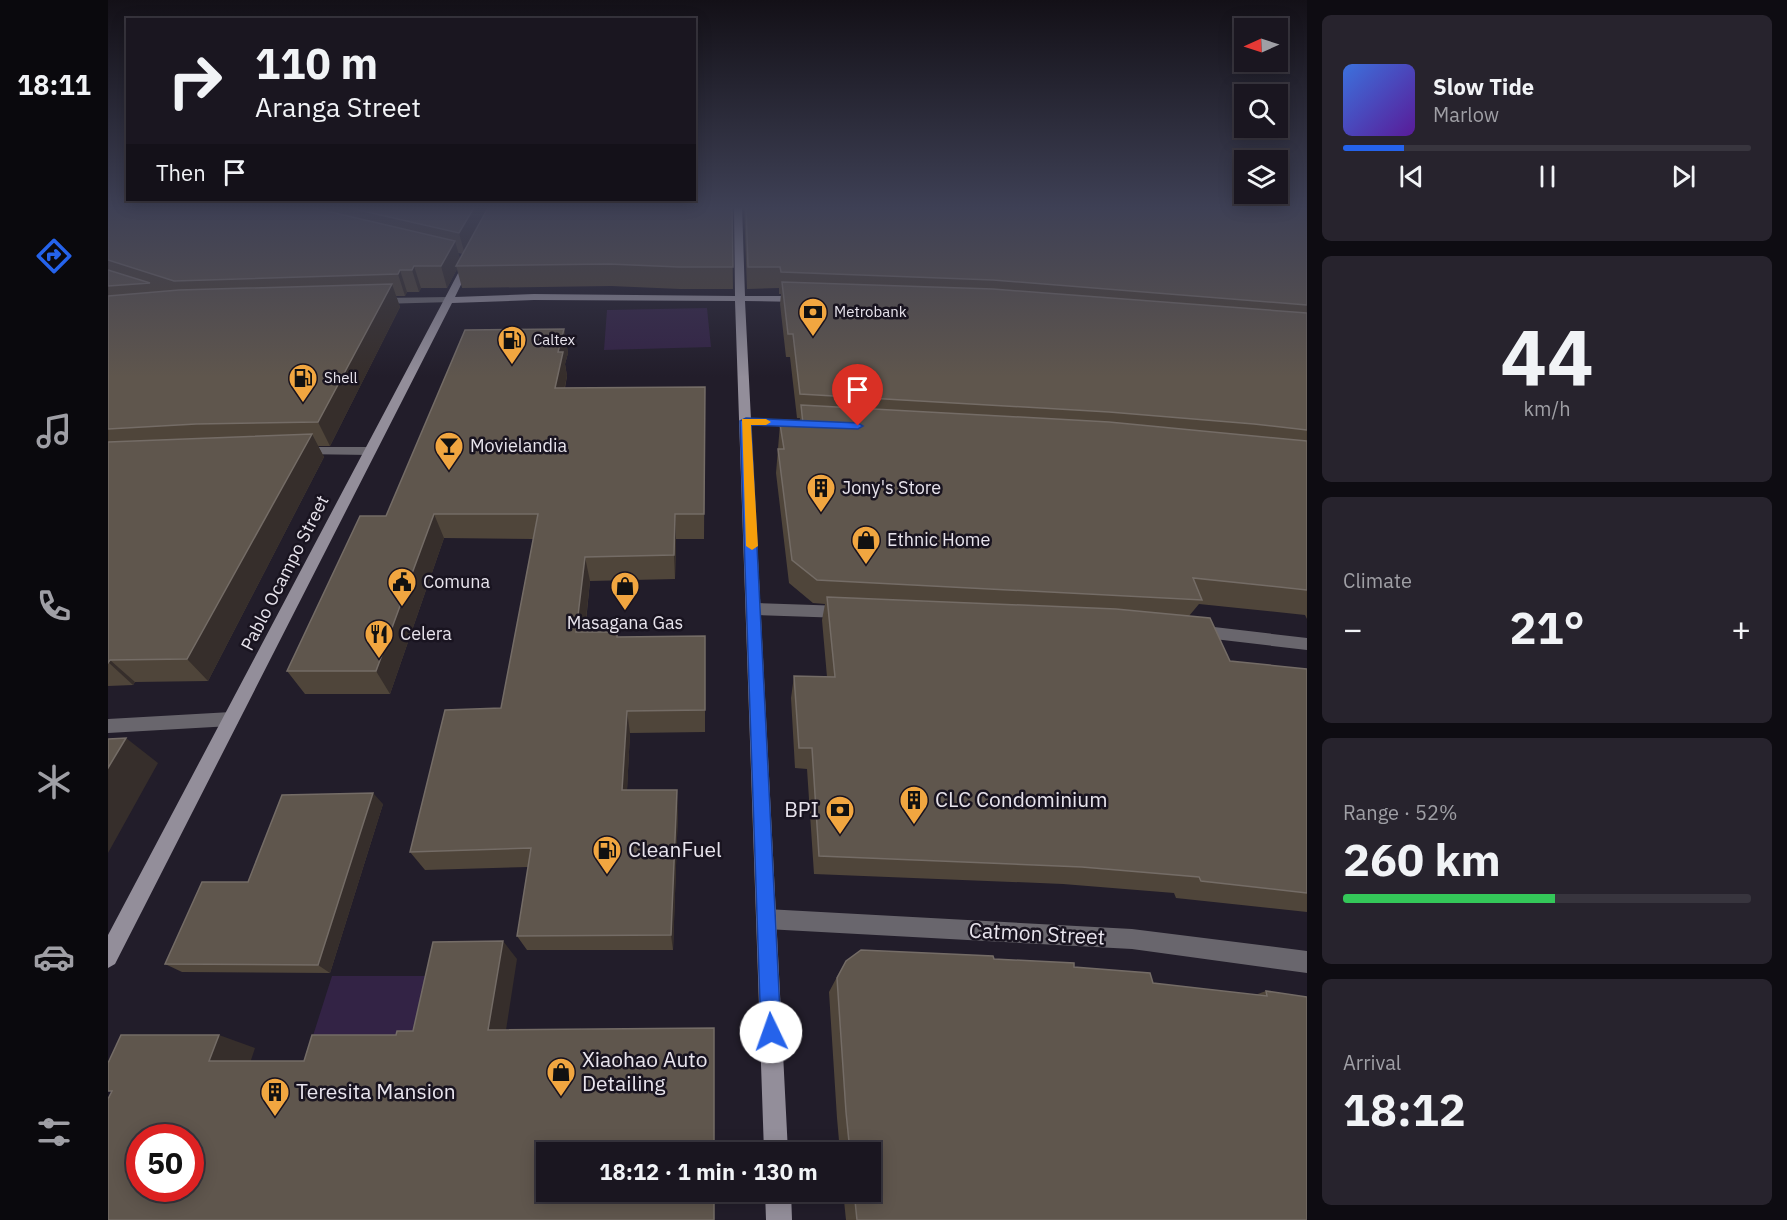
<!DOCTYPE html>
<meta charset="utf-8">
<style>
body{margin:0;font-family:"IBM Plex Sans",sans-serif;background:#27232d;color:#f1f3f6;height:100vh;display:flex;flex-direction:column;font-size:22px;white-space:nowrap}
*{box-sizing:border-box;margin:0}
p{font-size:20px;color:#9f9fa5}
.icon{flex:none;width:33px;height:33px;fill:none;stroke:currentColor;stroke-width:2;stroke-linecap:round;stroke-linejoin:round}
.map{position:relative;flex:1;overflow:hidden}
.side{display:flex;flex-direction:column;gap:15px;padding:15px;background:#0e0c12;width:480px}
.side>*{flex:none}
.guide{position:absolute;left:18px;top:18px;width:570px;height:183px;border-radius:0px;box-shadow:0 3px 15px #0003,0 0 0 2px #38353e;background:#1a1620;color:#f1f3f6;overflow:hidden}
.needle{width:39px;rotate:267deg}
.fabs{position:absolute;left:1126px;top:18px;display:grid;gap:12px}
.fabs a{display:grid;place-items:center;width:54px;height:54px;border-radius:0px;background:#1a1620;box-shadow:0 3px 15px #0003,0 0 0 2px #38353e;font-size:30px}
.speed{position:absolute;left:18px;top:1124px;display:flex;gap:12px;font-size:30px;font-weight:700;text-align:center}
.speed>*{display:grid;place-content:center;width:78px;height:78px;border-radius:50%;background:#1a1620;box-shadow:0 3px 15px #0003,0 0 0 2px #38353e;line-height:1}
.speed .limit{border:9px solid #d22;background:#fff;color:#111}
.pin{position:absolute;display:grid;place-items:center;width:51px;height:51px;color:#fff;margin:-62px -26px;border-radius:50% 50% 50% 0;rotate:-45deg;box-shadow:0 0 6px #0007}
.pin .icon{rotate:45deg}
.me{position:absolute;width:66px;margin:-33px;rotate:357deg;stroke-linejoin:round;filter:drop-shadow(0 0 4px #0008)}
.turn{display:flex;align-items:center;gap:21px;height:126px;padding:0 30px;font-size:27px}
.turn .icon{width:78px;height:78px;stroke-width:2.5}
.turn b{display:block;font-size:42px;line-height:51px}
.then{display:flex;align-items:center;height:57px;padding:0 30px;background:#0003;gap:12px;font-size:22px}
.big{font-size:45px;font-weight:700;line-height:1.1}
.side .card{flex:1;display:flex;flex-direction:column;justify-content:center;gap:9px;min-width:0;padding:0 21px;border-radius:9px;background:#27232d}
.side .dial{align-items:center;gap:0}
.dial b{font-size:78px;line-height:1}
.song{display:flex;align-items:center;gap:18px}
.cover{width:72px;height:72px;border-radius:9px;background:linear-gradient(135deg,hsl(220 70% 55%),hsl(270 70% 35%))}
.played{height:6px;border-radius:3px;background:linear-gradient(90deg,#2563eb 15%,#38353e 15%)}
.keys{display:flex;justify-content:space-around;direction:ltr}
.heat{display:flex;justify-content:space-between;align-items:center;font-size:33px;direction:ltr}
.charge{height:9px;border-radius:4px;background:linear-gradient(90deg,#34c759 52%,#38353e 0)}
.trip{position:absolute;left:428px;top:1142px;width:345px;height:60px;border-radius:0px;background:#1a1620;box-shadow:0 3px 15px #0003,0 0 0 2px #38353e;font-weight:700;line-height:60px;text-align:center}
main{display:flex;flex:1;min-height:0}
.menu{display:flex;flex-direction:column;width:108px;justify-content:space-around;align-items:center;background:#0a090d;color:#9f9fa5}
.menu .icon{width:42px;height:42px}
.menu .current{color:#2563eb}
.menu b{font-size:27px;color:#f1f3f6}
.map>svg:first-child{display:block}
.green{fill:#332345}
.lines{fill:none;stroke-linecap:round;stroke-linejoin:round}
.street{fill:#69666d;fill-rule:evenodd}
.secondary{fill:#938e9a;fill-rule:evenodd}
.wall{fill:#4f453a;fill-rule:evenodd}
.shaded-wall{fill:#362e2b}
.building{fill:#5f564d;stroke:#746c66;stroke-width:1.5;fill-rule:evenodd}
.route{fill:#2563eb;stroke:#184099;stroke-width:1.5}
.slow{fill:#f59e0b}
.labels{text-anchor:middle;stroke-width:5;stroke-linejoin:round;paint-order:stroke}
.far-poi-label{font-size:15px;fill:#e8e4ed;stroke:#191420;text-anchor:start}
.poi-label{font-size:18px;fill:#e8e4ed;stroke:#191420;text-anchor:start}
.street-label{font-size:18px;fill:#e8e4ed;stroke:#191420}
.near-poi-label{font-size:21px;fill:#e8e4ed;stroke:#191420;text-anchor:start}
.near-street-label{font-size:21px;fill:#e8e4ed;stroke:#191420}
</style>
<main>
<nav class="menu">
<b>18:11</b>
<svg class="icon current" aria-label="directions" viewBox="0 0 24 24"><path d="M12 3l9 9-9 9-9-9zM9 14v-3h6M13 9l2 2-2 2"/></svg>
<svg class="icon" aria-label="music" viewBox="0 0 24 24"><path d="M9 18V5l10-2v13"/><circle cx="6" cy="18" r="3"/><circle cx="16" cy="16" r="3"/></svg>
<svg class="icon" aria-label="phone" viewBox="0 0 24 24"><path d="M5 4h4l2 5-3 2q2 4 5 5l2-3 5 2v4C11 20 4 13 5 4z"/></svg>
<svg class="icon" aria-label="climate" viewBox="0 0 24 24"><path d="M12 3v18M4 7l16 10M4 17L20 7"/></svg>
<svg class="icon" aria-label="car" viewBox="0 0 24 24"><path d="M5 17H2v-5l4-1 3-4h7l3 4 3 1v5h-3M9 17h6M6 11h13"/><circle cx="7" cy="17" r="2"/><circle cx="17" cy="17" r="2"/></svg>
<svg class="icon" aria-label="filters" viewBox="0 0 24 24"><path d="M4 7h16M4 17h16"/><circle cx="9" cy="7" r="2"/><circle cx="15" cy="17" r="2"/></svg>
</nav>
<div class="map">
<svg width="1199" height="1220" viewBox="0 0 1199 1220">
<rect width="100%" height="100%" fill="#221d2a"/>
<path class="green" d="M599,308l4,39 -107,3 3,-40z
M224,976h110l-14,65 -117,1z"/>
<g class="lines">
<path class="street" d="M341,297l5,3 -2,2 -72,2 -5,-3 5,-3z
M637,418l75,3 6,4 -6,4 -79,-6v-4z
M195,447h67l6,4 -6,4 -71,-1v-6z
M647,603l88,3 5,2 3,4 -3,4 -5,2 -88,-3 -5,-2 -2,-4 2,-4z
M1089,625l110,13v12l-110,-13 -5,-2 -3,-4 3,-4z
M123,712l6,2 2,5 -2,5 -6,2 -123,7v-14z
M658,909l366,20 175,22v22l-175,-24 -366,-20 -7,-3 -3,-7 3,-7z"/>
<path class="secondary" d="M626,206h8l3,90h56l5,3 -5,3 -56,-1 43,851h-24l-29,-851 -201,-1 -82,3 -337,661 -7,4v-33l357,-675 7,2 -17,35 79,-3 201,2z
M657,1191h26l1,29h-26z"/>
</g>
<path class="wall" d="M0,206h624l1,83h-53l-69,-3 -149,2 -5,-19 -10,19h-26l-2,4h-12l-2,4h-9l4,11 -70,139h-12l6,11 -116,224 -73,1 -2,3 -25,1zM350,253l5,1 -3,5z
M636,206h563v413l-2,-4 -106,-11 -10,12 41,45 77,8v243l-131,-14 -2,-5 -111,-9 -249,-10 -7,-105 -12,-1 -4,-70 3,-22 33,1 -5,-57 3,-16 -12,-1 -24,-20 -13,-110 4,-49h19l1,-6h-3l-7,-61h-4l-6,-53 1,-10h-2v-6l-32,1z
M456,329l4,24 -3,11 2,12 -2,12 140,-1 -1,152h-28l-1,40 -85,2 -5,51 33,5 87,-1v96l-75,1 -3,57 51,20 -5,140h-146l-10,-14 11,-69 -103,3 -15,-18 91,-144 32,-169 -89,-1 -54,156h-85l-18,-23 99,-155z
M275,804l-53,169 -148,-1 -17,-8 83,-82z
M886,959l80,8 79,16 102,12 11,-4 41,6v223h-461l-3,-29h27v-39h-30l-3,-34 -8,-126 9,-17 8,-14z"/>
<path class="shaded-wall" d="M367,206h15l-25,49 -6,-22z
M347,241l6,21 -5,4 1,3 -10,19 -6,-22z
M306,266l7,22 -2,4 -7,-22z
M292,270l7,22 -2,4 -7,-22z
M284,284l8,23 -70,139 -12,-24z
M456,329l4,24 -3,11 2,12 -8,37 -4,-25 3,-36z
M204,434l12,23 -116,224 -21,-22z
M326,514l10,24 -54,156 -14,-23z
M567,514l1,25 -1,40 -1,-24z
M477,557l5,24 -8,75 -6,-24z
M2,660l25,22 -2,3 -25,-23z
M519,711l3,22 -4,77 -4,-20z
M18,738l32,25 -50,90v-85z
M569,790l1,20 -5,140 -2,-15z
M265,793l10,11 -53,169 -12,-8z
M395,941l14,18 -13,84 -16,-13z
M111,1035l36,13 -8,24 -38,-11z"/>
<path class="building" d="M0,206h197l150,35 -14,25h-27l-2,4h-12l-2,4 -224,7 -66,-21z
M233,206h134l-16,27z
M381,206h243l1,61h-54l-70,-3 -153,2z
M638,206h542l19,3v96l-314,-25 -212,-8 -1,-5h-32z
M0,270l42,13 -42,3z
M674,282l211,7 314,24v117l-53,-6 -145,-12 -309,-18 -7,-60h-5z
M284,284l-74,138 -122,2 -88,5v-133l71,-6z
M456,329l-6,23h5l-8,36 150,-1 -1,127h-29l-1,41 -89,2 -9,75h41v5l88,-1v74l-78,1 -5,79h55l-6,145 -154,1 14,-88 -121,4 35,-142 56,-2 37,-194h-104l-58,157h-89l73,-155h26l79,-186z
M693,405l308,17 198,19v149l-114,-12 9,22 -385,-20 -25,-20 -14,-111h6l-4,-25h23z
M204,434l-125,225 -77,1 -2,3v-221z
M719,597l289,12 94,9 20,43 77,8v224l-106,-12 -2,-4 -117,-10 -263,-11 -7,-108h-13l-5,-72 41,1z
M18,738l-18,30v-29z
M265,793l-55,172 -153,-1 37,-82h46l34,-87z
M395,941l-15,89 226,-2v124h-168v39h168v29h-606v-121l4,-8h-4v-28l13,-28h98l-10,26h95l8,-26h84l1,-4h16l20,-89zM32,1137h50v51h-50z
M753,950l132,6 1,3 80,4v4l76,6 3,10 114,13 -1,-5 41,6v223h-450l-3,-29h16v-39h-20l-4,-40 -9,-134 9,-17z"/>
<linearGradient id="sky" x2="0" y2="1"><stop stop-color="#131017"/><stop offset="0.55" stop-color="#3e4055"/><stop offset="1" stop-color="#3e4055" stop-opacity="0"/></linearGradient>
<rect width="1199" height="377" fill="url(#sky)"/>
<path class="route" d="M638,418l112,5 5,3 -5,3 -107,-4 30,607 -3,7 -7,3 -7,-3 -3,-7 -21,-611z"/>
<path class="slow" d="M634,419h24l5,3 -5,3h-15l7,121 -6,4 -6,-4z"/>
<defs>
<g id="bank-pin" transform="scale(1.5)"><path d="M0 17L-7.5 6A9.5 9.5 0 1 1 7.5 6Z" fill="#f1a640" stroke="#191420"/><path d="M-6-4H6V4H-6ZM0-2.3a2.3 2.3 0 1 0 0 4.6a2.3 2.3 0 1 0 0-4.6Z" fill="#111"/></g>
<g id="fuel-pin" transform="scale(1.5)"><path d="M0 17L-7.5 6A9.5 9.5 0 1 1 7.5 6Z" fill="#f1a640" stroke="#191420"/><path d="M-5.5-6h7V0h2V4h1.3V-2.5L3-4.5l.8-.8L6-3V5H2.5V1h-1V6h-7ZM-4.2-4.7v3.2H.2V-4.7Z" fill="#111"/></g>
<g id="bar-pin" transform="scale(1.5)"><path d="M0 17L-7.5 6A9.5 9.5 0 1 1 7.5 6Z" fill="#f1a640" stroke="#191420"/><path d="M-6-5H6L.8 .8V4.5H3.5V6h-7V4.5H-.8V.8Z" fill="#111"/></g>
<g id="building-pin" transform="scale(1.5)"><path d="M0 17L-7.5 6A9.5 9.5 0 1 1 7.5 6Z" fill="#f1a640" stroke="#191420"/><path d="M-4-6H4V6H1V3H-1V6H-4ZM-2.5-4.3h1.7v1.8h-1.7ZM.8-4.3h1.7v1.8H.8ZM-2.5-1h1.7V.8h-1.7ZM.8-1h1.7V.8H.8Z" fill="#111"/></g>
<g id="shop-pin" transform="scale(1.5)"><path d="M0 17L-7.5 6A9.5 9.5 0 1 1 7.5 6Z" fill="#f1a640" stroke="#191420"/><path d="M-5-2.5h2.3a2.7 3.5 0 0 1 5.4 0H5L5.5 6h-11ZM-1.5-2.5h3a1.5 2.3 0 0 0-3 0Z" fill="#111"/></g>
<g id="civic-pin" transform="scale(1.5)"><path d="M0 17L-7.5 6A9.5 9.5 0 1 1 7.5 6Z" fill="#f1a640" stroke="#191420"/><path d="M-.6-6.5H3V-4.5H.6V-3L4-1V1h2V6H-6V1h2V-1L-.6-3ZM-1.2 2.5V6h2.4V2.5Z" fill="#111"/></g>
<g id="restaurant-pin" transform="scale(1.5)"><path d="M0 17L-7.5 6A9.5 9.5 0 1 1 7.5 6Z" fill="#f1a640" stroke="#191420"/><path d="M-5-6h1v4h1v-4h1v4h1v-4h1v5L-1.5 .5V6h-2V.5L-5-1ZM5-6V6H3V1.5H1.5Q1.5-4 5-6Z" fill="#111"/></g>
</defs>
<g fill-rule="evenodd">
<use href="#bank-pin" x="705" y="312"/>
<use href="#fuel-pin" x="404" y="340"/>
<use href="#fuel-pin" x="195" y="378"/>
<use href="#bar-pin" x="341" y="446"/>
<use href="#building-pin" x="713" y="488"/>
<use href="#shop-pin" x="758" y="540"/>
<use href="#civic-pin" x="294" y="582"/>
<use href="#shop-pin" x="517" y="586"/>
<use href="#restaurant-pin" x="271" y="634"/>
<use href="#building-pin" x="806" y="800"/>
<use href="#bank-pin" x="732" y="810"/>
<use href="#fuel-pin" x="499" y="850"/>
<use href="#shop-pin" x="453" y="1072"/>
<use href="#building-pin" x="167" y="1092"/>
</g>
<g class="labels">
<g class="far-poi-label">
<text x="726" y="317">Metrobank</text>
<text x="425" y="345">Caltex</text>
<text x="216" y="383">Shell</text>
</g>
<g class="poi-label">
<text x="362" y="452">Movielandia</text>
<text x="734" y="494">Jony's Store</text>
<text x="779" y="546">Ethnic Home</text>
<text x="315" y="588">Comuna</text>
<text x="517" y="629" text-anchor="middle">Masagana Gas</text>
<text x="292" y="640">Celera</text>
</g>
<g class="street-label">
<text transform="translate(177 573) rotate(-63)" y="6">Pablo Ocampo Street</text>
</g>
<g class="near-poi-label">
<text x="827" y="807">CLC Condominium</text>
<text x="711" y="817" text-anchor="end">BPI</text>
<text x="520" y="857">CleanFuel</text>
<text x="474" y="1067">Xiaohao Auto<tspan x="474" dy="24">Detailing</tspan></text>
<text x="188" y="1099">Teresita Mansion</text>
</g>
<g class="near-street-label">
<text transform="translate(929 934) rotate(3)" y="7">Catmon Street</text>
</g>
</g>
</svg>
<div class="fabs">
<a><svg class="needle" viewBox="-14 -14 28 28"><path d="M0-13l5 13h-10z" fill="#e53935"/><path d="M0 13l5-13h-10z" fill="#9f9fa5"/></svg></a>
<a><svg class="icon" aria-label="search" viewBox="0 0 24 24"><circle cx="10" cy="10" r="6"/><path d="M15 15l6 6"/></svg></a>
<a><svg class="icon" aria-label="layers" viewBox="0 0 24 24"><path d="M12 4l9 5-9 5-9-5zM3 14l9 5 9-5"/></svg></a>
</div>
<div class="speed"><div class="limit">50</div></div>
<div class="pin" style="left:750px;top:426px;background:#d93025"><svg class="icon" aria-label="arrive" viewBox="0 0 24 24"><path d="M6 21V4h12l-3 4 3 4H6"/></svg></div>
<svg class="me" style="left:663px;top:1032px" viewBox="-20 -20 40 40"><circle r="19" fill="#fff"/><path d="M0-13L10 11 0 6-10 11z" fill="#2563eb"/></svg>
<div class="trip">18:12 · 1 min · 130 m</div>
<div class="guide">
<div class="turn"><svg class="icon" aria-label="right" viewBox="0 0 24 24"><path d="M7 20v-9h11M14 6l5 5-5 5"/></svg><div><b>110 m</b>Aranga Street</div></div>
<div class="then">Then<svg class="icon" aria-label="arrive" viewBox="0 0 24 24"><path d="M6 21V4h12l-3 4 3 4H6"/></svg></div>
</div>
</div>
<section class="side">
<div class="card">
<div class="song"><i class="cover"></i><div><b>Slow Tide</b><p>Marlow</p></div></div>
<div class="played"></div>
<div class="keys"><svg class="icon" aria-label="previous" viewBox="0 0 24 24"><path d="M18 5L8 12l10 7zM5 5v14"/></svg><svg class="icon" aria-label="pause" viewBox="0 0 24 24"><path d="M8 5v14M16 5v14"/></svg><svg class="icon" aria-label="next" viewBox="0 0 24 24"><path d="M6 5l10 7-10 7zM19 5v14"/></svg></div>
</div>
<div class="card dial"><b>44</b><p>km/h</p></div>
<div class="card"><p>Climate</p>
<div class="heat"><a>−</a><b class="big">21°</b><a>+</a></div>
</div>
<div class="card"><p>Range · 52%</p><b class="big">260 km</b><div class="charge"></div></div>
<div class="card"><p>Arrival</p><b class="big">18:12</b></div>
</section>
</main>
